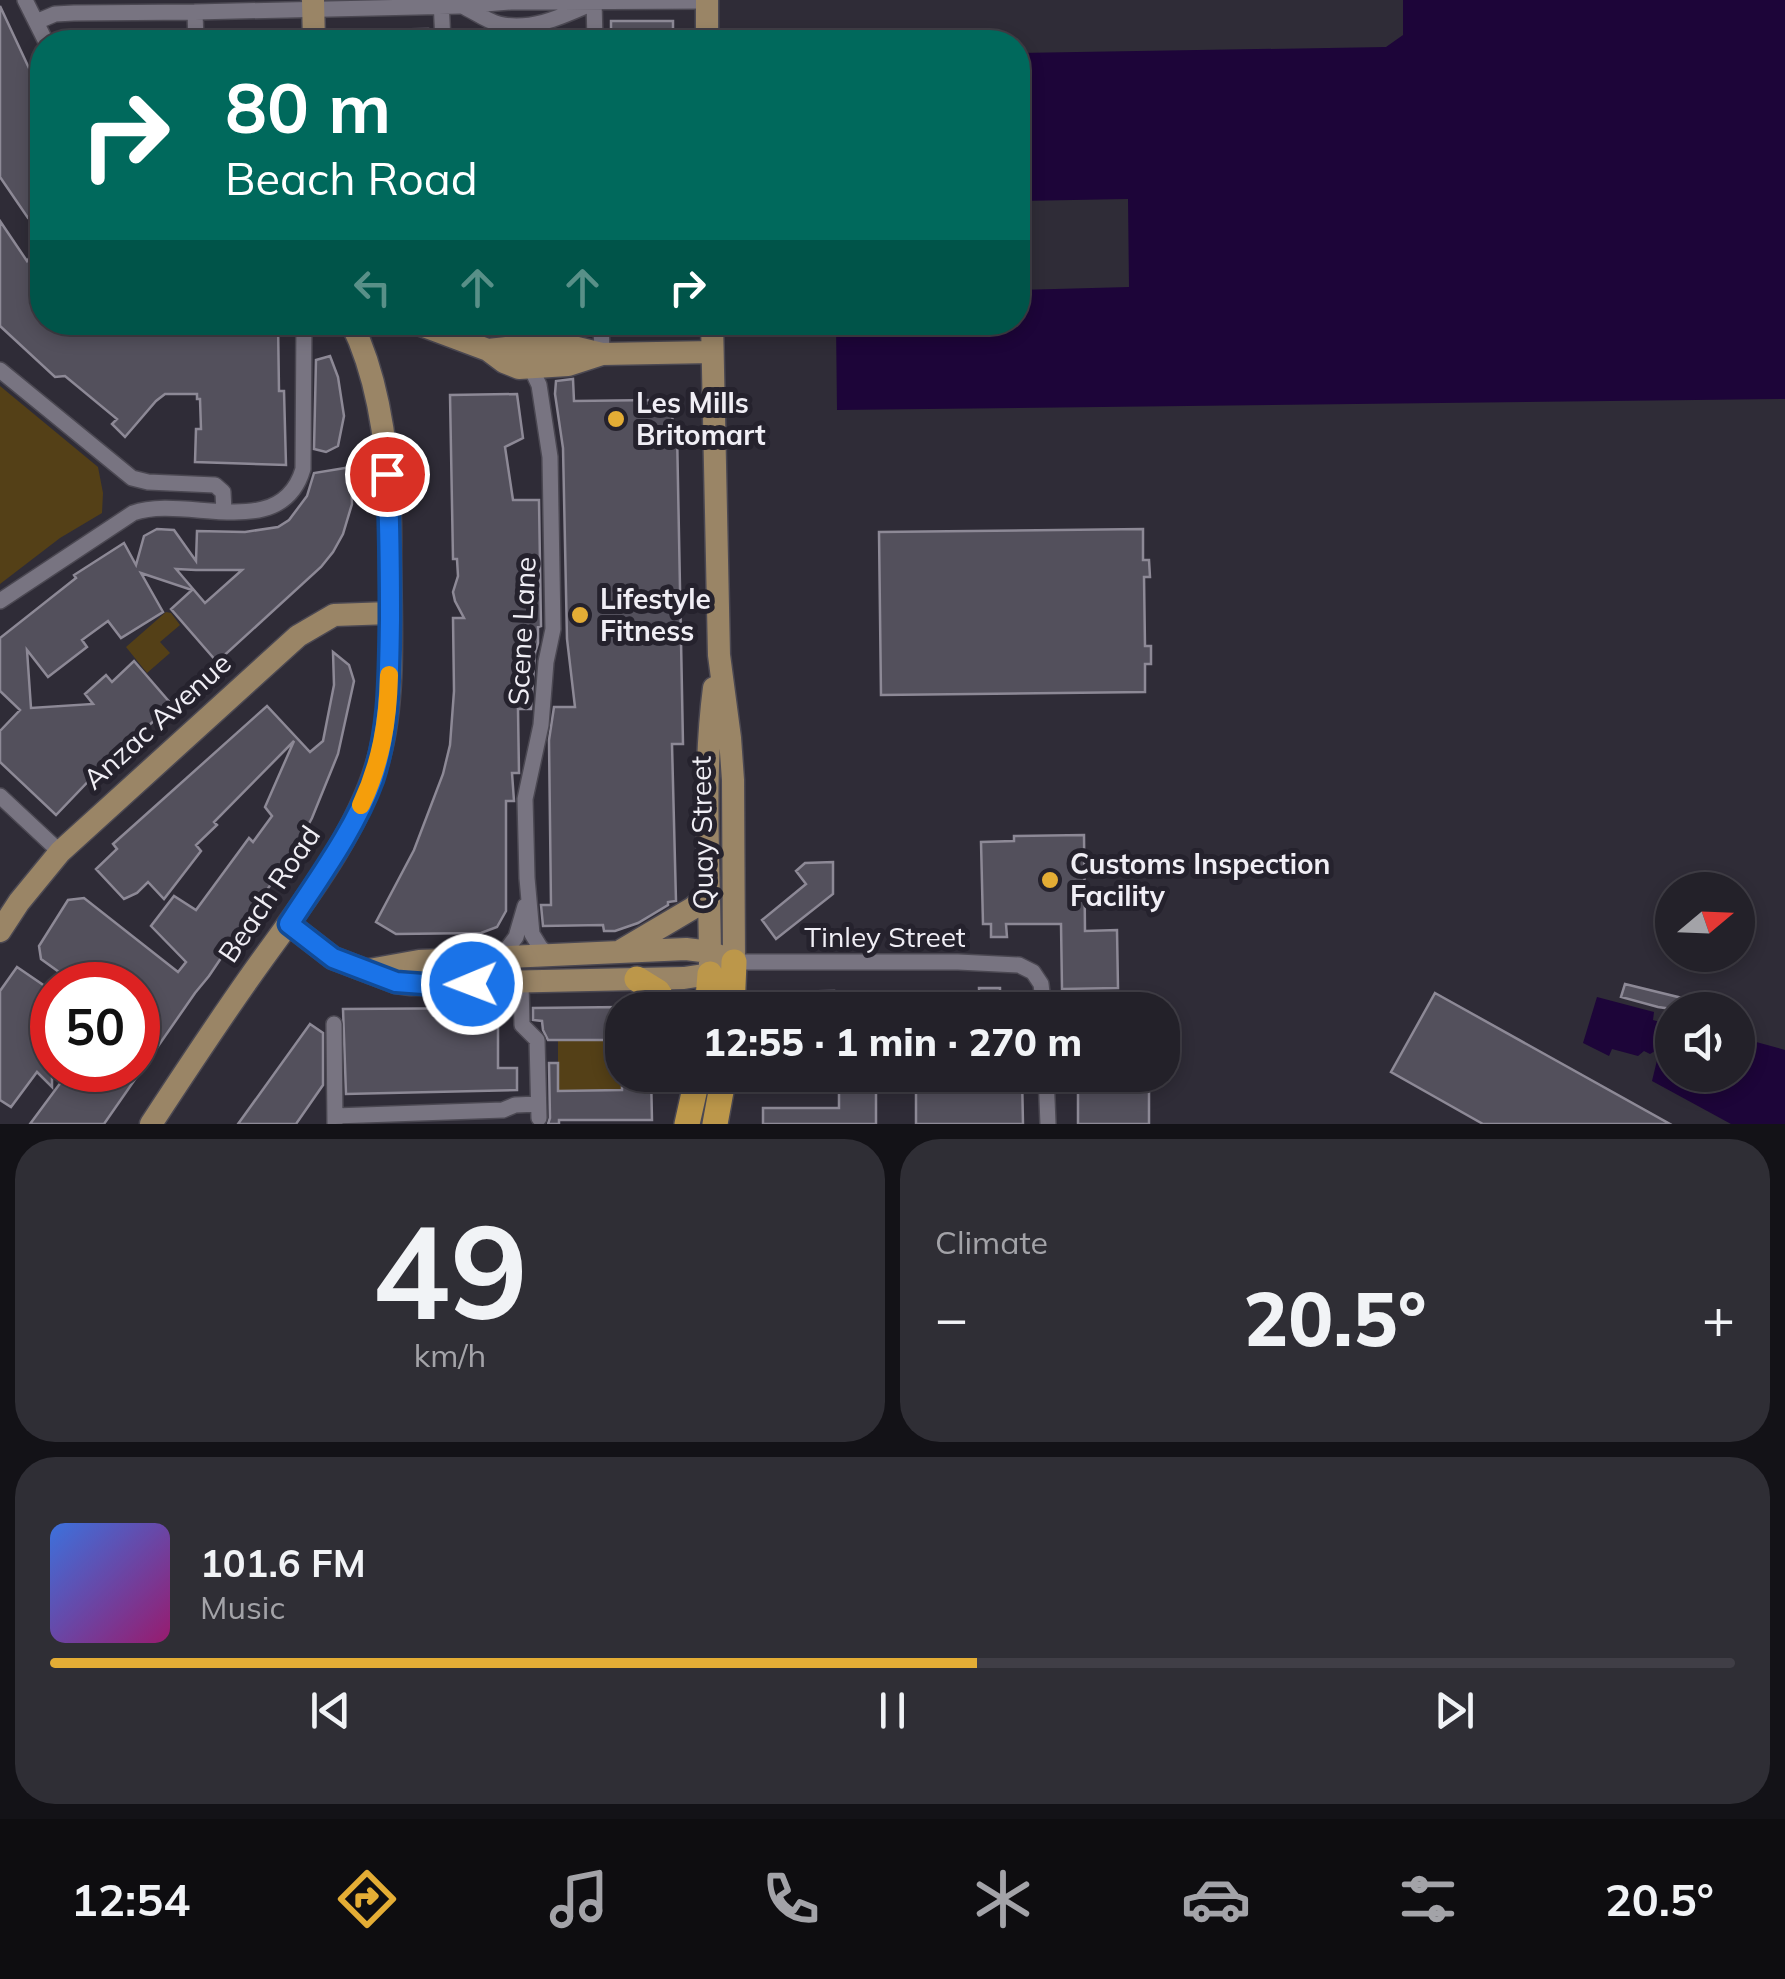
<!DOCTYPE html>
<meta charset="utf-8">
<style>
body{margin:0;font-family:Mulish,sans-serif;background:#2f2e35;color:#f1f3f6;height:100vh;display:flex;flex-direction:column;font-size:38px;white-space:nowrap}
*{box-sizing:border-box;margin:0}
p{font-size:32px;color:#a3a3a8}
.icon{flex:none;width:55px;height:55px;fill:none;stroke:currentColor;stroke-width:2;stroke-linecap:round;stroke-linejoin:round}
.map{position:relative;height:1124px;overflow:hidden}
.sheet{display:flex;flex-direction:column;gap:15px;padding:15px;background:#131217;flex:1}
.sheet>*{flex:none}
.hud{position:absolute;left:30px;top:30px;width:1000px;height:305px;border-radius:40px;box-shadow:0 5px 15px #0003,0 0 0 2px #403e46;background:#00695c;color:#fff;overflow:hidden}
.needle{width:65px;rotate:71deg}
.tools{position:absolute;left:1655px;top:872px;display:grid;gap:20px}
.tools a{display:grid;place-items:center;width:100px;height:100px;border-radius:50%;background:#232129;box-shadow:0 5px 15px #0003,0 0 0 2px #403e46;font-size:50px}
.speed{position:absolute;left:30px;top:962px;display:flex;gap:20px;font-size:50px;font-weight:700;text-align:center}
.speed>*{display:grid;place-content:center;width:130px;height:130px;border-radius:50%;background:#232129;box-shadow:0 5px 15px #0003,0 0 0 2px #403e46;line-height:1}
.speed .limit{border:15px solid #d22;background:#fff;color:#111}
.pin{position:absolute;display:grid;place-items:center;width:85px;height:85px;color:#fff;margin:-42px;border:5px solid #fff;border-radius:50%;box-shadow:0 2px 10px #0007}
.me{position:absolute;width:110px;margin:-55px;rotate:269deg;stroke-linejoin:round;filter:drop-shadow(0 0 8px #0008)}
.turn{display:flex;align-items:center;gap:35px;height:210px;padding:0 30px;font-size:45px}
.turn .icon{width:130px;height:130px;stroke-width:2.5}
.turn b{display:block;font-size:70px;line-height:85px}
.lanes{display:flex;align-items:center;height:95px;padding:0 30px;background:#0003;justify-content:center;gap:50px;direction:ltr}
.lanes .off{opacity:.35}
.big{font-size:75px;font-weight:800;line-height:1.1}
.sheet .widget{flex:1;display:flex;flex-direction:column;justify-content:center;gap:15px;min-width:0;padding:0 35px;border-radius:40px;background:#2f2e35}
.sheet .dial{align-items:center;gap:0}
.dial b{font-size:130px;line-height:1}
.song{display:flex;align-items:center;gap:30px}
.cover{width:120px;height:120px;border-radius:15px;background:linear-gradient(135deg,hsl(220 70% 55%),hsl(320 70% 35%))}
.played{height:10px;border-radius:5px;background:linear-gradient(90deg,#e4ad35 55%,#403e46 55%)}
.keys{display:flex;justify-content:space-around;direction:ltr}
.heat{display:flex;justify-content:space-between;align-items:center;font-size:55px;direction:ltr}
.sheet .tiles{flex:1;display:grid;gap:15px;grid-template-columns:1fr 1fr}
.widget:last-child{grid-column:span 2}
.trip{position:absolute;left:605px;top:992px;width:575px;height:100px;border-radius:40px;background:#232129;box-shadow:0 5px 15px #0003,0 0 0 2px #403e46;font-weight:800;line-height:100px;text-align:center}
.tabs{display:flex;height:160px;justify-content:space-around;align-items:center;background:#0e0d10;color:#a3a3a8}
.tabs .icon{width:70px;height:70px}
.tabs .active{color:#e4ad35}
.tabs b{font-size:45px;color:#f1f3f6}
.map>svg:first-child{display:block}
.green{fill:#544017}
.water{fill:#1d0539}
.building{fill:#53505c;stroke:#8d8996;stroke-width:2.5;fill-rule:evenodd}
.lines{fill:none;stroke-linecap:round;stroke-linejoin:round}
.street-casing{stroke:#4b4852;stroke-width:18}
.secondary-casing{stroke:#4b4852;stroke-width:25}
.primary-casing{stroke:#4b4852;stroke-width:28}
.street{stroke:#787481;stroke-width:15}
.secondary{stroke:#9a8566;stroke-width:22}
.primary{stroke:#bc974a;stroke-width:25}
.route-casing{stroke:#114b97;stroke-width:25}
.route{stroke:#1a73e8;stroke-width:18}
.slow{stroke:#f59e0b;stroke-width:18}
.poi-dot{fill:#e4ad35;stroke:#25222d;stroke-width:4}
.labels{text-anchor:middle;stroke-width:10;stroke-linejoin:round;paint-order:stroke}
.poi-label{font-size:28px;font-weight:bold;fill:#f0eef5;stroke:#25222d;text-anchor:start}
.street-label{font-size:28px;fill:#f0eef5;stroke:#25222d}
</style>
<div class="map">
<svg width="1785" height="1124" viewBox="0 0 1785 1124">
<rect width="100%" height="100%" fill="#2f2c37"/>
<path class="green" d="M0,386l98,81 5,26 -1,20 -42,25 -60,46z
M166,612l5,1 9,12 -20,17 10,11 -23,20 -21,-26z
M558,1040h64v50l-64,1z"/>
<path class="water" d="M1403,0h382v399l-948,11 -1,-87 182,-1v-32l111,-3 -1,-88 -110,2v-148l368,-6 17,-12z
M1597,997l57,15 -1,8 14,4 5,-4v55h66v-38l47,13v74h-54l-79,-43 7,-29 -4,-1 -5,3 -6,-3 -6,5 -26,-7 -3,7 -26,-13z"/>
<path class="building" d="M0,6l42,90v134l-14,-12 -28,-41z
M611,21h62v21h-62z
M428,29v13h-75v-12z
M0,221l27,40 15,-20v81h236l1,69h5l2,74 -91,-3 1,-33h5l-1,-30h-3v-5h-32l-9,7 -31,36 -13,-13 5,-5 -52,-43 -10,1 -55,-51z
M330,356l8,21 6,39 -6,30 -12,6 -12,-3 2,-89z
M573,379l1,22 80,-1 1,8 17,-1 1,24h4l6,313h-11l4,157 -8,1v3l-30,18 -23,8h-11l-1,-6 -60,1 -2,-21h10l-2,-165 5,-33h21l-8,-68 -4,-191 -8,-54 1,-13z
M517,394l6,44 -18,9 8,53h26l2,126 -3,1v16l-3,10 -4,56h-13l1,64h-7l2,28h-8v110l-9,16 -16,6 -85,1 -20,-12 38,-72 29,-76 7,-29 4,-54 -1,-73h11l-9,-17 -2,-9 5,-16 -1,-17h-4l-3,-164z
M351,467l1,37 -9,30 -10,18 -12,15 -104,95 -46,-53 21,-19 -51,-17 22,39 -42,26 -13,-17 -26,19 5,7 -39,30 -21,-27 4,58 62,-4 -8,-10 21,-19 6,7 22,-21 38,44 -69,61 -47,49 -56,-53v-31l20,-21 -20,-19v-53l76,-60 -2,-3 50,-32 12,22 8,-29 13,-7 17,1 22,31 1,-30 48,1 33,-5 11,-7 18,-24 7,-23zM176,569l20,1h46l-37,33z
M1143,529v31h6l1,17h-6l1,69h6v18h-6v28l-264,3 -2,-163z
M333,652l16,13 5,16 -16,73 -26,64 -14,26 -89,132 -14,17 -91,131h-74l40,-54h68v-85h-61l-36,-26 -2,-13 29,-46 16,-2 94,74 8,-10 -35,-36 23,-30 22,14 53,-72 4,4 19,-26 -7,-9 29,-66 -80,81 3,3 -21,20 5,6 -37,48 -16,-17 -11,11 -13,6 -28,-30 21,-20 -4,-5 154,-138 43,46 13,-11 11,-56z
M1084,835l1,96 32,-1 1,58 -56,1 -1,-65h-55l1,13h-16v-13h-8l-2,-82 33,-1v-5z
M833,862v32l-57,45 -14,-19 44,-36 -10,-13 9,-8z
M17,967l35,24v96l-15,-15 -26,35 -11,-7v-109z
M1625,984l57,14 -3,12 -21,-3 -37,-10z
M979,988h21v5l11,-1 1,18h-32z
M834,991v4h41v15h-112v-18z
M1435,993l235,131h-187l-92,-52z
M622,1007v33h-74l-5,-10 -1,-9 -9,-1v-12z
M498,1008v60h19v22l-171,4 -3,-85z
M310,1024l13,9v52l-27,39h-58z
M549,1063h9v28l64,-1v-15h29l1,45h-93v4h-11l2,-6z
M839,1075h37v49h-113v-16h76z
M916,1075h106l1,49h-107z
M1078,1075h71v49h-71z"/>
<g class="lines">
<g class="street-casing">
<path id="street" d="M25,0l21,42
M441,0l2,42
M594,0l1,42
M462,6c12,5 24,15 37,18 30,7 60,-6 87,-18
M195,12l1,30
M36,22l19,-8 19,-1 121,-1 265,-6 51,-4 196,-1
M601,322l1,32
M523,326l3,20
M531,368l8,17 11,72 3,172 -7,33 -5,63 -16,74 2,79 5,56 8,13 10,9
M0,370l132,108 16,4 67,3 8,7 1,19
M0,601l133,-88c53,-19 148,31 170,-44l1,-147
M0,796l60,56
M500,958l16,-21 9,-31
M734,962h224l61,3 14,7 8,12 3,26
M521,982l1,43 15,15 2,78
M334,1024l1,100
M1046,1075l2,49
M335,1116l168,-6 12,-5 23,-1"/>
</g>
<g class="secondary-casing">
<path id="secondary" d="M313,0l1,42
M707,0v42
M413,322l75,28 16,12 15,6 49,-3 34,-11
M712,322l7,333 11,83 3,42 1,182
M488,350l38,-4h43l33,8 110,-2
M289,924l44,34 63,24 15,2 273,-6 26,-4 13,-6
M0,931l19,-29 41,-50 238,-216 36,-21 56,-2
M622,950l71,-42 16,-14
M710,966c0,-92 -8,-187 4,-278
M369,970l50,-9 267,-12 24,3 24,10
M151,1124c36,-55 72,-110 111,-164 44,-61 97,-129 117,-203 17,-62 11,-139 11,-204 1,-74 -6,-164 -39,-231"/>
</g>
<g class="primary-casing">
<path id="primary" d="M637,979l21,13 11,18
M707,1010l3,-36
M732,1010l2,-48
M687,1124l11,-49
M715,1124l9,-49"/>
</g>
<use href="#street" class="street"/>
<use href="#secondary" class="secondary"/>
<use href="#primary" class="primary"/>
</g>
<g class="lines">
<g class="route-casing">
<path id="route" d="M387,474c3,49 3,97 3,146 -1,54 0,107 -17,159 -18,50 -55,100 -84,145l44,34 63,24 41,3 35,-1"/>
</g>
<use href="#route" class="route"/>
<path class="slow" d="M361,805c20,-42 27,-84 28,-130"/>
</g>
<g class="poi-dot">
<circle cx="616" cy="419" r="10"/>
<circle cx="580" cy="615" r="10"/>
<circle cx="1050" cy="880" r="10"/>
</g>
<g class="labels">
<g class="poi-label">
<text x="636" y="413">Les Mills<tspan x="636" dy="32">Britomart</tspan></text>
<text x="600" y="609">Lifestyle<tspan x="600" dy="32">Fitness</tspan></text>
<text x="1070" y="874">Customs Inspection<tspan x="1070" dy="32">Facility</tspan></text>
</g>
<g class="street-label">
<text transform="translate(522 631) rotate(-87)" y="10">Scene Lane</text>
<text transform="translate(157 721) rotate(-42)" y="10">Anzac Avenue</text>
<text transform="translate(702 833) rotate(-91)" y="10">Quay Street</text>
<text transform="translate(269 894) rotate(-56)" y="10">Beach Road</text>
<text x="885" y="947">Tinley Street</text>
</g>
</g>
</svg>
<div class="tools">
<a><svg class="needle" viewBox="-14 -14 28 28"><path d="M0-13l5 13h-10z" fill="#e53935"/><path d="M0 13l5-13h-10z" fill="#a3a3a8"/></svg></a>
<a><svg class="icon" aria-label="sound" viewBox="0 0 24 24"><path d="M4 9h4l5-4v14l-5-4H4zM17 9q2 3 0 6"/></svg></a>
</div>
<div class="speed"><div class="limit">50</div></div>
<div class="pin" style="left:387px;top:474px;background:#d93025"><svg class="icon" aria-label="arrive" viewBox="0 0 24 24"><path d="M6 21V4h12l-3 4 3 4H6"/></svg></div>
<svg class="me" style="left:472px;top:984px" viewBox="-20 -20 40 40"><circle r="17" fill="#1a73e8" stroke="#fff" stroke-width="3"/><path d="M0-11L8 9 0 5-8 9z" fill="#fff"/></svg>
<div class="trip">12:55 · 1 min · 270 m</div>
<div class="hud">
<div class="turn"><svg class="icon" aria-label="right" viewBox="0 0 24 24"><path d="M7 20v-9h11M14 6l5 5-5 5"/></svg><div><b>80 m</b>Beach Road</div></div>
<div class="lanes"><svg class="icon off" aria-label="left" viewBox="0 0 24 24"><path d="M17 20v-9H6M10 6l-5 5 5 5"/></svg><svg class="icon off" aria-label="ahead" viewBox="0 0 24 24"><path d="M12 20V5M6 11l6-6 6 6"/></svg><svg class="icon off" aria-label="ahead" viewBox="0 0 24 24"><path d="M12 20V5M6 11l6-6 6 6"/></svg><svg class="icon" aria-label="right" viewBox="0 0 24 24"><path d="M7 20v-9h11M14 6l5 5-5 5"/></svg></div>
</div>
</div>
<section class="sheet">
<div class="tiles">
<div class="widget dial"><b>49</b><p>km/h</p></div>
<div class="widget"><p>Climate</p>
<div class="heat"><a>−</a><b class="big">20.5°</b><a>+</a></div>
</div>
<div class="widget">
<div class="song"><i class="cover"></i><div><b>101.6 FM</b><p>Music</p></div></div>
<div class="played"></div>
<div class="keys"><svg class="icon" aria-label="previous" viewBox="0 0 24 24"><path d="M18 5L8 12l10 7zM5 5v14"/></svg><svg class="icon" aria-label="pause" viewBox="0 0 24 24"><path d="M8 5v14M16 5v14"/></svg><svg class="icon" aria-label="next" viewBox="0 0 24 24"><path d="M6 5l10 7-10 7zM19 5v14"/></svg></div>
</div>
</div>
</section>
<nav class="tabs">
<b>12:54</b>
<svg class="icon active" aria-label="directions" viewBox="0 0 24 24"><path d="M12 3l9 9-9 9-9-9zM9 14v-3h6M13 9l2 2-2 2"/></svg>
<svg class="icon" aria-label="music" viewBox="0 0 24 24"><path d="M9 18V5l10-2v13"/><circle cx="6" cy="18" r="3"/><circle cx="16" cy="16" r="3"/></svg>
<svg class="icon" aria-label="phone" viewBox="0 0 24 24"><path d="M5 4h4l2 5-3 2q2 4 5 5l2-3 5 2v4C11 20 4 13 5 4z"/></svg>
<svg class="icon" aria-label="climate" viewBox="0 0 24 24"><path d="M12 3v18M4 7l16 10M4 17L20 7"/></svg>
<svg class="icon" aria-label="car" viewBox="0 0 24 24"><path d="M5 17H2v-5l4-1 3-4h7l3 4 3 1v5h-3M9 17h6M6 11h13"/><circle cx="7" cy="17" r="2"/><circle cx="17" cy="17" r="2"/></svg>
<svg class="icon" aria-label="filters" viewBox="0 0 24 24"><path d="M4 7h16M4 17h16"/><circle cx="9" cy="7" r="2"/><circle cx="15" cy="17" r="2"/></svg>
<b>20.5°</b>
</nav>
